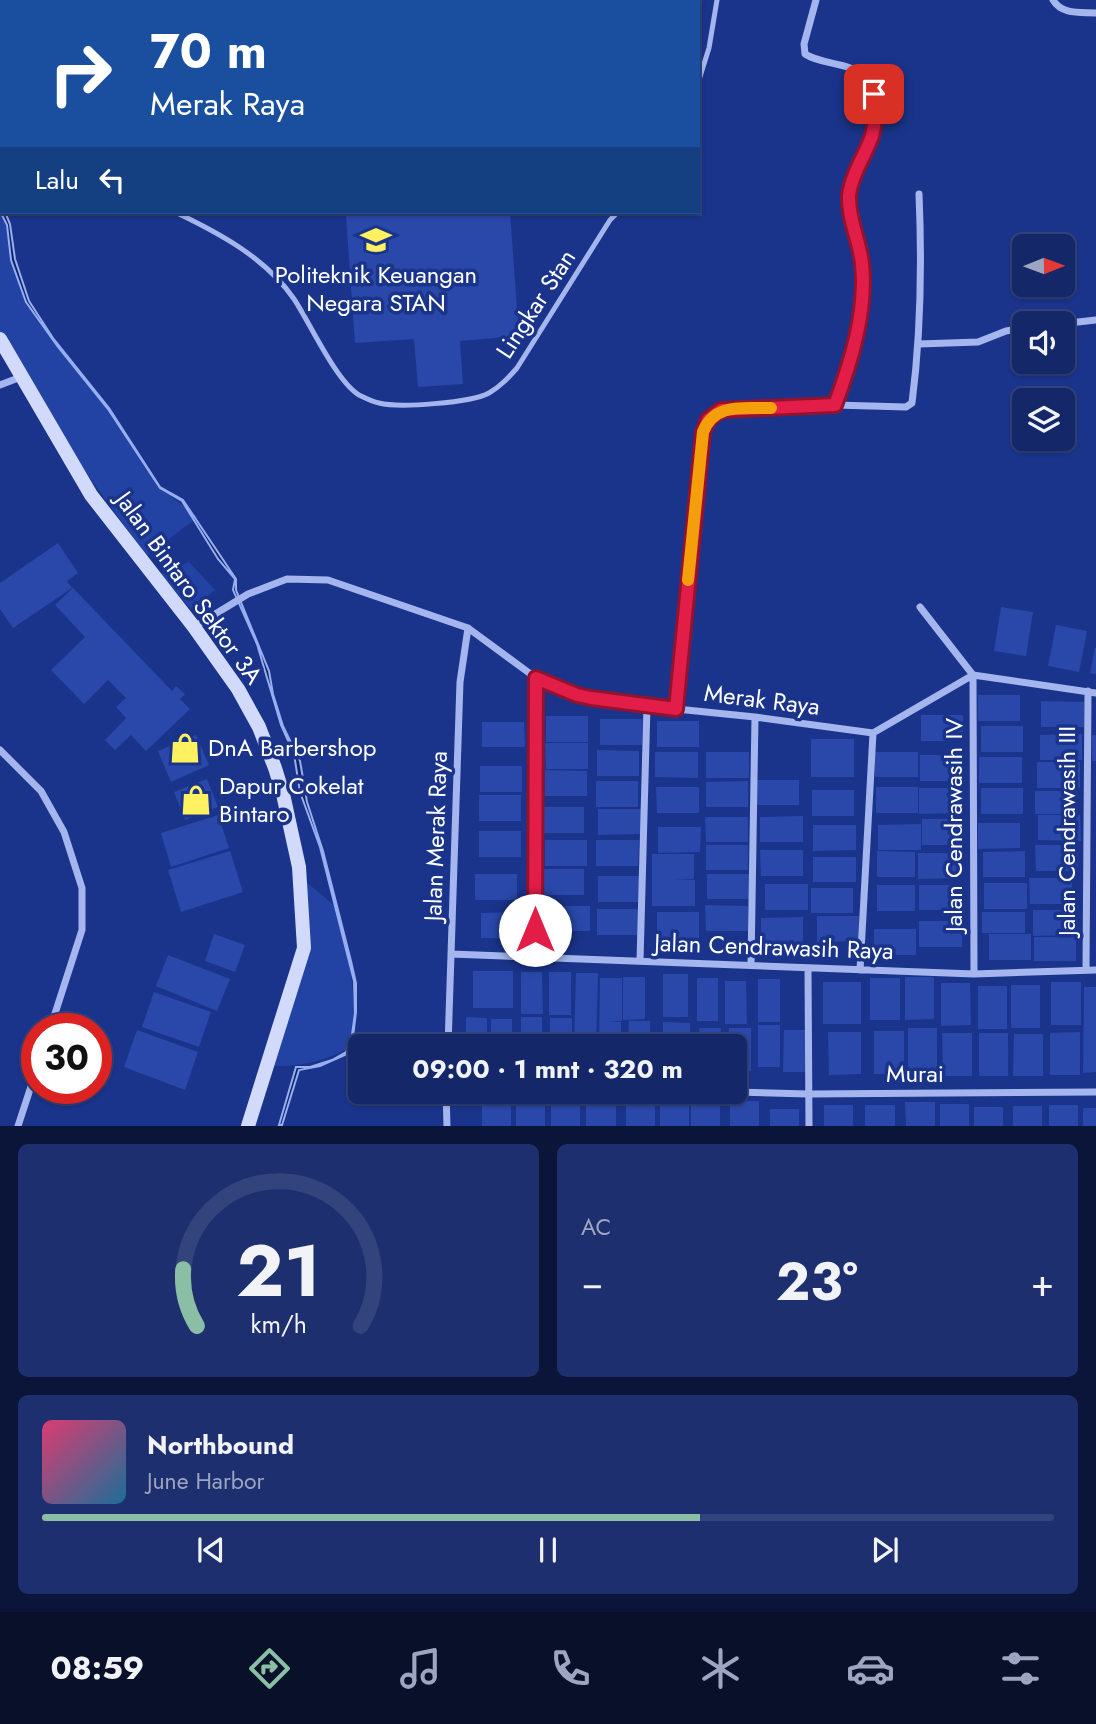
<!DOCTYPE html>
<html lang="id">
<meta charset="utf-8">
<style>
body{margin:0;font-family:Jost,sans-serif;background:#1d2f6e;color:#f1f3f6;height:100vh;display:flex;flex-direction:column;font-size:26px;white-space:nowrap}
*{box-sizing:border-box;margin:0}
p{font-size:23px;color:#9da5c0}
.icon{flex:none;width:38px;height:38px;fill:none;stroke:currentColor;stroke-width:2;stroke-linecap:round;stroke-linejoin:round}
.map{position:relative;height:1126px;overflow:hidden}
.drawer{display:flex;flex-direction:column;gap:18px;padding:18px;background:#0b1539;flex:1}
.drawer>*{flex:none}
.hud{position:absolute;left:0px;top:0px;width:700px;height:214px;box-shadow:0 2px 5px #0004,0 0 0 2px #33447c;background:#1a4fa0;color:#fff;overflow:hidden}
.needle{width:46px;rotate:89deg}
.controls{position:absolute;left:1012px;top:234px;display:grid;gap:14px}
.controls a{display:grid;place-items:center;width:63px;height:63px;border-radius:10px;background:#142768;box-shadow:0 2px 5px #0004,0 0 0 2px #33447c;font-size:35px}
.speed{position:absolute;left:21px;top:1013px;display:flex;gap:14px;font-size:35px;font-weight:700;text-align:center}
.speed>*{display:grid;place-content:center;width:91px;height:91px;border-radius:50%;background:#142768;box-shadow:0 2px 5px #0004,0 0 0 2px #33447c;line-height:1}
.speed .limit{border:10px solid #d22;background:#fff;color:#111}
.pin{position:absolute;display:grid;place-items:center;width:60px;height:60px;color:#fff;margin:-30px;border-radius:14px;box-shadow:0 4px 10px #0006}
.me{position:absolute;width:77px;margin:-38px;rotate:0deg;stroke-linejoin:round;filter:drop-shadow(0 0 5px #0008)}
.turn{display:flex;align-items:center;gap:24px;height:147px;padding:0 35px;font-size:32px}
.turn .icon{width:91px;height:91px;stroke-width:2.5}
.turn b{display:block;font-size:49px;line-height:60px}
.then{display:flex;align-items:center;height:66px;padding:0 35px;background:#0003;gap:14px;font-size:26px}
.big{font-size:52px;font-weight:700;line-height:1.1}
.drawer .card{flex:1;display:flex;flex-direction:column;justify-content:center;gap:10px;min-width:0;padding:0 24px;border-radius:10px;background:#1d2f6e}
.drawer .dial{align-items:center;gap:0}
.dial svg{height:182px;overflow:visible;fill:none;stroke:#33447c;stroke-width:7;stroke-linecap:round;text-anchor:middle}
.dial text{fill:#f1f3f6;stroke:none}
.song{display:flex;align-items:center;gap:21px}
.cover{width:84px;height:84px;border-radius:10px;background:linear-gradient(135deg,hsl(340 70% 55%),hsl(200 70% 35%))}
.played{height:7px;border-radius:4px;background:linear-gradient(90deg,#8abfa5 65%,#33447c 65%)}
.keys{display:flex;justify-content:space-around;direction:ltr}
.heat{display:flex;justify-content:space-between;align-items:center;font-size:38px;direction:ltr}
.drawer .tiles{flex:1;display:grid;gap:18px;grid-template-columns:1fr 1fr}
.card:last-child{grid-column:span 2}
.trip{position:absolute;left:348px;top:1034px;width:399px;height:70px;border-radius:10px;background:#142768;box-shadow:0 2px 5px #0004,0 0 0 2px #33447c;font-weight:700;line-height:70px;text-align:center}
.dock{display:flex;height:112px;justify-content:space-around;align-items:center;background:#08102a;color:#9da5c0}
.dock .icon{width:49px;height:49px}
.dock .on{color:#8abfa5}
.dock b{font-size:32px;color:#f1f3f6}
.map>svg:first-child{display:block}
.green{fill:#2343a4}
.water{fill:#112568;stroke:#97aef0;stroke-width:2}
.building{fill:#2948a9}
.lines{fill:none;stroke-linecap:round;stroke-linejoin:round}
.lane{stroke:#a4b6ed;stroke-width:5}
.street{stroke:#a4b6ed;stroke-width:7}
.secondary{stroke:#d1dafa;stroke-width:14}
.route-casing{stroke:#92132f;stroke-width:18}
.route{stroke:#e11d48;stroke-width:12}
.slow{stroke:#f59e0b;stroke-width:12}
.labels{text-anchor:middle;stroke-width:7;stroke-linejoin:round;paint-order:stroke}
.poi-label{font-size:24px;fill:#fff;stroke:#1a348b;text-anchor:start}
.street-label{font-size:24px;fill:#fff;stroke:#1a348b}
</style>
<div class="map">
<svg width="1096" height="1126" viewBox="0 0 1096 1126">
<rect width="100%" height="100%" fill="#1a348b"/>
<path class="green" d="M0,211l7,14 4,35 16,45 81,104 52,79 38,29 -52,39 -146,-203z
M189,562l26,28 -24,19 -30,-35z
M305,881l29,24 16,60 5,48 -1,18 -7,18c-26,13 -48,18 -77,17l25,-69z"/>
<path class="water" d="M0,198l2,14h3l5,12 5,35 14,42 24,37 56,70 51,79 23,13 53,79v11l33,81 4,23 10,32 17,35 7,41 16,49 28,110 5,22v29l-3,25 -6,17 -27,12 -21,4 -17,55h-3l17,-58h14l22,-7 14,-8 6,-17 3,-22 -1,-32 -34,-134 -20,-55 -6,-38 -13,-29 -24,-81 -24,-54 2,-11 -17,-20 -36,-58 -22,-13 -52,-79 -50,-62 -32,-45 -15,-42 -4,-35 -7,-14z"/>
<path class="building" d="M401,212h109l9,124 -59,5 3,43 -45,3 -4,-48 -59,4 -9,-127z
M58,543l20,30 -11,8 5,7 -59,40 -13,-19v-26z
M73,588l99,103 4,-5 9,8 -5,5 10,10 -44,42 -15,-16 -16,15 -10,-10 21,-22 -10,-11 10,-9 -18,-18 -24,24 -33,-34 34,-33 -30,-32z
M1001,607l32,5 -7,44 -32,-5z
M1056,625l31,6 -8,41 -31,-6z
M1095,648h1v26l-6,-1z
M978,695h42v26h-42z
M1041,701l43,1v25h-43z
M921,715h42v26h-42z
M546,716h42v26h-42z
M600,719h43l-1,26h-42z
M657,721h42v26h-42z
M482,722h42l1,25h-43z
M981,726h42v26h-42z
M1082,734v26h-42v-25z
M196,735l13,30 -38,17 -13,-31z
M1092,735h4v26h-4z
M811,739h43v38h-43z
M545,743h43v26h-42z
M597,750l42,1v25h-42z
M655,752h43v26l-43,-1z
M706,752h43v26h-43z
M875,752h43v25h-43z
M920,755h43v26h-43z
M979,757h43v26h-43z
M1037,762h43v26h-43z
M480,766h42v26h-42z
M545,770l42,1v25h-42z
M207,779l11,28 -33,13 -11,-28z
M757,780h42v25h-42z
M596,781h42v26h-42z
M748,781v26h-42v-25z
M656,787h43v26h-42z
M876,787h42v26h-42z
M919,788h43v25l-43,1z
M981,788h42v26h-42z
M812,790h42v26h-42z
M1035,791h42v23h-42z
M479,795h42v26h-42z
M542,807h42v26h-42z
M598,809h43v25l-43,1z
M218,815l11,33 -58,19 -10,-34z
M1038,815h42l1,26 -43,-1z
M803,816v26h-43v-25z
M705,817h43v25h-42z
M922,819h43v26h-43z
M978,823h42v25l-42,1z
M921,824v26h-43v-25z
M813,825h43v25l-43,1z
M658,827h43l-1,25 -42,1z
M479,831h42v26h-42z
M545,840h42v26h-42z
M596,840h43l-1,26h-42z
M706,845h42v25h-42z
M1035,845h43v26h-42z
M760,850h43v26h-42z
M230,851l13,41 -62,20 -13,-42z
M877,851l38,1v25h-38z
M1025,851v26h-42v-25z
M918,853h42v25l-42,1z
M652,854h42v25l-19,1h20v26h-43z
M813,857h43v25h-43z
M541,869h43v26h-43z
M475,874h42v26h-42z
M707,874h43l-1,25h-42z
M598,876h43v26h-43z
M1029,878h43v26h-42z
M984,883h43v26h-43z
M765,884h43v26h-43z
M877,885h38v26h-38z
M919,885h42v25h-42z
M811,888h42v25h-42z
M705,905l43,1v25h-42z
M548,906h42v25h-42z
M597,909h42v26h-42z
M1033,910h42v25l-42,1z
M524,912v26h-43v-25z
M657,912h42v26h-42z
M982,912h43v21h-43z
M817,916h42v25l-42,1z
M803,917v26h-42v-25z
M919,921h43v26h-43z
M874,929h42v26h-42z
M214,934l31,11 -10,27 -30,-11z
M989,934h42v26h-42z
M1034,937h42v24h-42z
M168,955l62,24 -13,32 -61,-25z
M473,971h40v37h-40z
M521,972h21l1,42h-22z
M549,972h22v43h-22z
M576,973h22l-2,73h-22z
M663,974h25v43h-25z
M623,977h22v42l-22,1z
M905,977h29v42l-29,1z
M600,978h22v43h-15l14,1v24h-22z
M697,978h21v43h-21z
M870,978h30v42h-30z
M758,979h22v43h-22z
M725,981h21l1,43h-22z
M823,982h38v42h-38z
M1051,982h30v43h-30z
M941,983h29l1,42 -30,1z
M1011,985h29v43h-29z
M978,986h29v43h-29z
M1084,987h12v85l-13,1z
M154,992l57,20 -12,35 -57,-20z
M466,1017l21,1v28h-21z
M521,1017h21v29h-21z
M550,1018h22v28h-22z
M491,1019h21v27h-21z
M629,1021h21v25h-22z
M663,1022l27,1v23h-27z
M758,1025h22v42h-22z
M699,1028h22v18h-22z
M729,1028h22v43h-16v-25h-6z
M908,1028h29v43h-29z
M137,1030l61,22 -13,38 -61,-23z
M784,1030h21v42h-22z
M874,1031h30v43h-30z
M828,1032h33v42l-32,1z
M1080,1032v43h-30v-42z
M942,1033h30v43h-29z
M979,1033h29v43h-29z
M1014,1034h29v42h-30z
M482,1093h29v33h-29z
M516,1099h29v27h-29z
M691,1101h29v25h-29z
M730,1101h29v25h-29z
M551,1102h29v24h-29z
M660,1102h29v24h-29z
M905,1102h30v24h-29z
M586,1103h30v23h-30z
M940,1104h29v22h-29z
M824,1105h29v21h-29z
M865,1105h30v21h-30z
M1049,1105h29v21h-29z
M626,1106h29v20h-29z
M1013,1106h29v20h-29z
M974,1107h29v19h-29z
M1083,1108h13v18h-13z
M770,1109h29v17h-29z"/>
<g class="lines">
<path class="lane" d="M0,60l2,3
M698,83l11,-35 8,-48
M175,212c44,21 91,46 119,87 16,24 42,82 65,96 6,3 14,7 20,8 20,5 92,0 110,-10 12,-7 19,-15 28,-25l93,-148 8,-8"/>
<path class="street" d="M1053,0c9,15 27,12 43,13
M1060,324l36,-4
M919,344l59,-2 28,-11 18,-3
M0,385l21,-8
M835,405l71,2 6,-4c9,-70 10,-139 7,-209
M920,607l53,68 1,299
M194,627l54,-33 39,-15 41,1 140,48 68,50 41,17 70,11 108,11 118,16 100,-58 123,18
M676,709l27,-277 5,-12 13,-10 114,-5c17,-43 32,-94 27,-141 -2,-22 -14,-46 -13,-68 3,-39 46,-77 18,-116 -13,-19 -44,-14 -62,-26l-1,-10 12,-44
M0,750l41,41 23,41 18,56v42l-32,99
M451,954l523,20 122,-4
M535,957l1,-279
M640,961l7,-255
M751,965l4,-248
M808,968l1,158
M860,970l13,-237
M1086,970l2,-279
M448,1046l12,-364 8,-54
M446,1092l1,34
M735,1092l73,2 288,-2
M18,1126l19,-58"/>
<path class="secondary" d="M0,339l91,156 103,132 44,62 21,38 16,41 8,26 16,73 5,81 -56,178"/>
</g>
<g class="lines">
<g class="route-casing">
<path id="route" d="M535,930l1,-252 41,17 14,3 85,11 27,-277 5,-12 13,-10 114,-5c16,-43 32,-94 27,-141 -2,-22 -14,-45 -13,-68 2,-21 16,-40 23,-60 4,-14 3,-27 2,-42"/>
</g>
<use href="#route" class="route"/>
<path class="slow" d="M688,580l15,-148c12,-30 40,-23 68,-24"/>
</g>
<defs>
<g id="university-bare" transform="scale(2.415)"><path d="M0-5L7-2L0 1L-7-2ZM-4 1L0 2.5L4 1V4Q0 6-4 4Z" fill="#fff160" stroke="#1a348b" stroke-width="2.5" paint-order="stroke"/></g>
<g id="shop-bare" transform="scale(2.415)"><path d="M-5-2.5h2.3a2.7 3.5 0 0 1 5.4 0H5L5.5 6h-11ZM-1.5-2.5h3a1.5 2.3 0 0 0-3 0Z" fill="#fff160" stroke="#1a348b" stroke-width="2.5" paint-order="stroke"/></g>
</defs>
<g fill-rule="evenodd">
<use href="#university-bare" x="376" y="240"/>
<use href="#shop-bare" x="185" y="748"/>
<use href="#shop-bare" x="196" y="800"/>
</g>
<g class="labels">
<g class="poi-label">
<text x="376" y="283" text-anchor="middle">Politeknik Keuangan<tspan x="376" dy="28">Negara STAN</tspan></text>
<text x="208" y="756">DnA Barbershop</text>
<text x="219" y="794">Dapur Cokelat<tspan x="219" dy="28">Bintaro</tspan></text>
</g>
<g class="street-label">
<text transform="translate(536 304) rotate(-57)" y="8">Lingkar Stan</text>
<text transform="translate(189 588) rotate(54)" y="8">Jalan Bintaro Sektor 3A</text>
<text transform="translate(762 700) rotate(7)" y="8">Merak Raya</text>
<text transform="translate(954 825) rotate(-90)" y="8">Jalan Cendrawasih IV</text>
<text transform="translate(1067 831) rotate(-90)" y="8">Jalan Cendrawasih III</text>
<text transform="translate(436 836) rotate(-88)" y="8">Jalan Merak Raya</text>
<text transform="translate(774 947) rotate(2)" y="8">Jalan Cendrawasih Raya</text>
<text x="915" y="1082">Murai</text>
</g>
</g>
</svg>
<div class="controls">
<a><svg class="needle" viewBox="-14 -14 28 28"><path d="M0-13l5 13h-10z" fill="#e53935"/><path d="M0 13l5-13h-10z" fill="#9da5c0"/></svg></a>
<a><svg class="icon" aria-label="sound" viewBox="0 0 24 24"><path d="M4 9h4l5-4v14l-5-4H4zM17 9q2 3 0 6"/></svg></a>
<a><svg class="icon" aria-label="layers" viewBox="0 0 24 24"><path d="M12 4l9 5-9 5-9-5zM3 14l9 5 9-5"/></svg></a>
</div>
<div class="speed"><div class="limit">30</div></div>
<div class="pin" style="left:874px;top:94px;background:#d93025"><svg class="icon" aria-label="arrive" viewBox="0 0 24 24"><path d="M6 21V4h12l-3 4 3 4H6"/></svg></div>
<svg class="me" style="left:535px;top:930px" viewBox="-20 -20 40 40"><circle r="19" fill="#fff"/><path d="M0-13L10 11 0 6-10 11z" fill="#e11d48"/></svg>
<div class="trip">09:00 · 1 mnt · 320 m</div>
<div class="hud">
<div class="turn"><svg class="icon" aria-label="right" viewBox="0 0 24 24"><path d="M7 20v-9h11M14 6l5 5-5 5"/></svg><div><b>70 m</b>Merak Raya</div></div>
<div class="then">Lalu<svg class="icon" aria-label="left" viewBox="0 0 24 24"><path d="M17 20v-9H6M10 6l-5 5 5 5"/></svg></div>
</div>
</div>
<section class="drawer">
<div class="tiles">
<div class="card dial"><svg viewBox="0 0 100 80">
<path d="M14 69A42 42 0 1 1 86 69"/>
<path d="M14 69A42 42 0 0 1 8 44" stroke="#8abfa5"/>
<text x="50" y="56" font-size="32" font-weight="700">21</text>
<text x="50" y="72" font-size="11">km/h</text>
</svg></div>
<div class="card"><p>AC</p>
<div class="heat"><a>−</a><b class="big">23°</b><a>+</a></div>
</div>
<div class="card">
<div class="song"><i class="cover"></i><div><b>Northbound</b><p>June Harbor</p></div></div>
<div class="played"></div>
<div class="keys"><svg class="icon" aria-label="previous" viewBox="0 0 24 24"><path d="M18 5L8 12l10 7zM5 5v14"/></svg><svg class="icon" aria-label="pause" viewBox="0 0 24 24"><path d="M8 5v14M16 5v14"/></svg><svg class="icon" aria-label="next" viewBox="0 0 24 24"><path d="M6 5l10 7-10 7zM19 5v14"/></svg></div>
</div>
</div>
</section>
<nav class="dock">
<b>08:59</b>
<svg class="icon on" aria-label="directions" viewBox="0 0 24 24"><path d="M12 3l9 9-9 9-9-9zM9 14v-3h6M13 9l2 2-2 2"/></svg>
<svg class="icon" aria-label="music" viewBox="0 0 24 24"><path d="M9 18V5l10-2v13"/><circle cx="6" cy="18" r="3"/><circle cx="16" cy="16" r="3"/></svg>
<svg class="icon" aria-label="phone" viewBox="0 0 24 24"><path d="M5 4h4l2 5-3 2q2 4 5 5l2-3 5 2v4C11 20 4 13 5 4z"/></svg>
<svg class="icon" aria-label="climate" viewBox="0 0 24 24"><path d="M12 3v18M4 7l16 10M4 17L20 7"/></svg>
<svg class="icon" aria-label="car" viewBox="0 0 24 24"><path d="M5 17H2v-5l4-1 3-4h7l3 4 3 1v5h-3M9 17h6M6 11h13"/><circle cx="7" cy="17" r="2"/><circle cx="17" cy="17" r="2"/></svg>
<svg class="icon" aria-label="filters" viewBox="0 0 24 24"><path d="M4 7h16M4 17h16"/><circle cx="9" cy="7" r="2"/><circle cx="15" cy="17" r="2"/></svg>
</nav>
